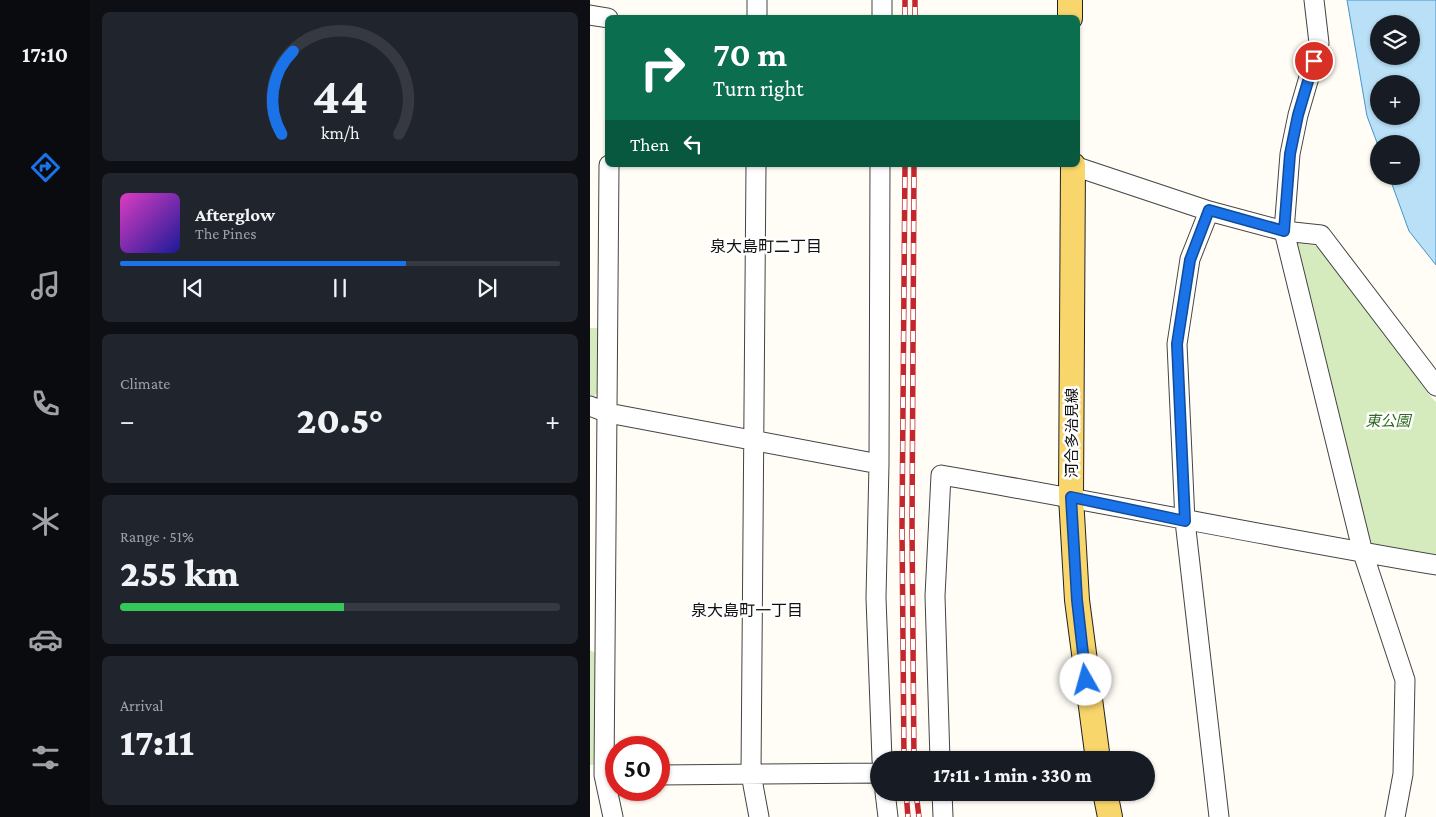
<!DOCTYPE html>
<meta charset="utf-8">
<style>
body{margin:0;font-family:"Crimson Pro","Noto Sans JP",serif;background:#20242c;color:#f1f3f6;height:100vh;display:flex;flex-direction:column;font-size:19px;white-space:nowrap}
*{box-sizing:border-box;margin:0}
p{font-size:16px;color:#9ea1a6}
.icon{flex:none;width:28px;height:28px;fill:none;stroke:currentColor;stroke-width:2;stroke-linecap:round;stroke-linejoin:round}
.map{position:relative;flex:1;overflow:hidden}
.sheet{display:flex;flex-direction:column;gap:12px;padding:12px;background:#0d0f14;width:500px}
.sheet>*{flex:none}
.hud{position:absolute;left:15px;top:15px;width:475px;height:152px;border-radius:8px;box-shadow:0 1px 4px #0004;background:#0b6e4f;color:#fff;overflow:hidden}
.tools{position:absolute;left:780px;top:15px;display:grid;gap:10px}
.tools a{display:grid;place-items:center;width:50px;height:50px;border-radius:50%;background:#171b24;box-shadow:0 1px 4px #0004;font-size:25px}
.speed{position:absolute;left:15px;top:736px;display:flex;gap:10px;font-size:25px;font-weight:700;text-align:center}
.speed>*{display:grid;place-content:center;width:65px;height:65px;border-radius:50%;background:#171b24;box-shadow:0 1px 4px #0004;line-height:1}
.speed .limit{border:8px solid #d22;background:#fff;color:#111}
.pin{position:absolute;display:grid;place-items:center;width:42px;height:42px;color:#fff;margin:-21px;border:2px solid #fff;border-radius:50%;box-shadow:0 1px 5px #0007}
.me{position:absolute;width:55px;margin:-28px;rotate:353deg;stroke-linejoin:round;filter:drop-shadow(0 0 4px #0008)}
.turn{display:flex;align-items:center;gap:18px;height:105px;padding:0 25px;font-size:22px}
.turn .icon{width:65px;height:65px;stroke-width:2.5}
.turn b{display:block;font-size:35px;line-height:42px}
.then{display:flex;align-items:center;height:48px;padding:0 25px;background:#0003;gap:10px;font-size:19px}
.big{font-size:38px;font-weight:800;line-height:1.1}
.sheet .card{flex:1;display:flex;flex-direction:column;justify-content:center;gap:8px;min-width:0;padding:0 18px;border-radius:8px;background:#20242c}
.sheet .dial{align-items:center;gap:0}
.dial svg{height:130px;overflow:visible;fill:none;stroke:#363941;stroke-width:7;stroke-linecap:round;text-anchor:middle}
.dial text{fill:#f1f3f6;stroke:none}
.song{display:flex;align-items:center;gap:15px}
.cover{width:60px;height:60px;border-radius:8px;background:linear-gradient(135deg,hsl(310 70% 55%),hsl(240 70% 35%))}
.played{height:5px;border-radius:2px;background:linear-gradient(90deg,#1a73e8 65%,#363941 65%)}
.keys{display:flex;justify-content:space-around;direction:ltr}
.heat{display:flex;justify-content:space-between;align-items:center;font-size:28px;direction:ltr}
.charge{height:8px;border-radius:4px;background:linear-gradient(90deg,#34c759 51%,#363941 0)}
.trip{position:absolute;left:280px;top:751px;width:285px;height:50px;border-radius:25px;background:#171b24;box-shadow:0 1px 4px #0004;font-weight:800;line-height:50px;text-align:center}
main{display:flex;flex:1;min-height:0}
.menu{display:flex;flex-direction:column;width:90px;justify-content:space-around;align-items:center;background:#090b0e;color:#9ea1a6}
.menu .icon{width:35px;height:35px}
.menu .on{color:#1a73e8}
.menu b{font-size:22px;color:#f1f3f6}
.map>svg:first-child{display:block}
.green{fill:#d5ebbd}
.water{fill:#b9e0f7;stroke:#3f96cf;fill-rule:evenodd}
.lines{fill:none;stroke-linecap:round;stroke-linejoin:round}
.minor-casing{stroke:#444;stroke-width:21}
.major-casing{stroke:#222;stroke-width:26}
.minor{stroke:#fff;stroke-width:19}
.major{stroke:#f9d66b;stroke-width:24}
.rail-casing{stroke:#c4262e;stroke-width:5.5}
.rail{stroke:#fff;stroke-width:4;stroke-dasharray:11;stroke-linecap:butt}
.route-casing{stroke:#114b97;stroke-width:12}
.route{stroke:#1a73e8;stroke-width:9}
.labels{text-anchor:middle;stroke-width:5;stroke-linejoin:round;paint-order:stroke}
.park-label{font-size:15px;font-style:italic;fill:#2f6b1f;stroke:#fff}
.street-label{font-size:15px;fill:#111;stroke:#fff}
.neighbourhood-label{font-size:16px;fill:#111;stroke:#fff}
</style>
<main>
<nav class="menu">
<b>17:10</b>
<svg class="icon on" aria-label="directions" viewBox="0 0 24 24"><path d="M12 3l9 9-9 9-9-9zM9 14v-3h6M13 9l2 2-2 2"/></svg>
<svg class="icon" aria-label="music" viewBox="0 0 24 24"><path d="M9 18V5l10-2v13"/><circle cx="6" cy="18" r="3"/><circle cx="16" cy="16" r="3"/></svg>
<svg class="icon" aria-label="phone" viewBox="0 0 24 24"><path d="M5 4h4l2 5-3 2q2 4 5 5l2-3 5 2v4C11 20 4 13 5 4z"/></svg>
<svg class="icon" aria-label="climate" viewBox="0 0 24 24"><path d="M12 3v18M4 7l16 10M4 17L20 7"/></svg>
<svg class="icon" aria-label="car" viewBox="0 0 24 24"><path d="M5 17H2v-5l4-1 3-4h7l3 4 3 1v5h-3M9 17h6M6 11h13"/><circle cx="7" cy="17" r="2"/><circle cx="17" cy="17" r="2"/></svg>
<svg class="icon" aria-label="filters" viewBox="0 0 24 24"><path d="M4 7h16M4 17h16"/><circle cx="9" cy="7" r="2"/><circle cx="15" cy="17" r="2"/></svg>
</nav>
<section class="sheet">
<div class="card dial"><svg viewBox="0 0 100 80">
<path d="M14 69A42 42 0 1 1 86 69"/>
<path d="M14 69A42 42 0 0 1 21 18" stroke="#1a73e8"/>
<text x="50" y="56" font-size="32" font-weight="700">44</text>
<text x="50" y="72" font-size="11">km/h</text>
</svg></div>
<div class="card">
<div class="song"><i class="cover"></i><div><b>Afterglow</b><p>The Pines</p></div></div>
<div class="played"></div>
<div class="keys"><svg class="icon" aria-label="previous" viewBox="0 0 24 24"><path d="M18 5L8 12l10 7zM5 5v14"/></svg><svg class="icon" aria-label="pause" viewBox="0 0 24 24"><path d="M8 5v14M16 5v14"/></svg><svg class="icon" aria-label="next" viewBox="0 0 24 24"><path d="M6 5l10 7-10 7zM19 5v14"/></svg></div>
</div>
<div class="card"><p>Climate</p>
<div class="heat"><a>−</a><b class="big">20.5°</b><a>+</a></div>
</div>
<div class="card"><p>Range · 51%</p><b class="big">255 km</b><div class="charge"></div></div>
<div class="card"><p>Arrival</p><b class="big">17:11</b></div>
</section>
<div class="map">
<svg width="846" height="817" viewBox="0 0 846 817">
<rect width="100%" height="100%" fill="#fffdf5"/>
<path class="green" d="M706,243l23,3 112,151 5,5v156l-60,-8 -7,-9z
M0,328h9v64l-7,5h-2z
M0,650l9,5 -1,104 -5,6h-3z"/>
<path class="water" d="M757,0h89v265l-27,-34 -20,-55h22v-32h-32v4l-12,-32zM789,24h32v32h-32zM789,84h32v32h-32z"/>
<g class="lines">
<g class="minor-casing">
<path id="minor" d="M724,0l5,43 -21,72 -8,39 -6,77 79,322 42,127 -2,94 -8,43
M0,15l18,3
M167,18v-18
M292,18v-18
M19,165l-5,610 9,42
M166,165l-5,609 8,43
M290,165l-1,299 -3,134 6,162
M481,165l138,46 75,20 37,4 115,151
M619,211l-19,48 -13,85 8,177 34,296
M0,406l18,7 271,51
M350,760l-5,-164 6,-121c165,28 329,62 495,90
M69,775l220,-2
M295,792l3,25
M352,792l1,25"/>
</g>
<g class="major-casing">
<path id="major" d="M480,0v18
M483,165l-2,332 6,103 21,160
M515,792l5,25"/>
</g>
<use href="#minor" class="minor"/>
<use href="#major" class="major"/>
<g class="rail-casing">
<path id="rail" d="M315,18v-18
M325,18v-18
M314,760l-2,-233 3,-362
M324,760l-2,-232 2,-363
M316,792l2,25
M326,792l3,25"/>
</g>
<use href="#rail" class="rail"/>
</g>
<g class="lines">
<g class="route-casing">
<path id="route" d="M496,680l-9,-80 -6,-103 114,24 -8,-177 13,-84 19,-50 75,21 6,-77 8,-39 16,-54"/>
</g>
<use href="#route" class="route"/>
</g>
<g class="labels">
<g class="park-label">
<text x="798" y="426">東公園</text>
</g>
<g class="street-label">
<text transform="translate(482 433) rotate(-90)" y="5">河合多治見線</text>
</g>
<g class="neighbourhood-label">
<text x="176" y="252">泉大島町二丁目</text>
<text x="157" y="616">泉大島町一丁目</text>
</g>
</g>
</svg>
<div class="tools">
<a><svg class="icon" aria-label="layers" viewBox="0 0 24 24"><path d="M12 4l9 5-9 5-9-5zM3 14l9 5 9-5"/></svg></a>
<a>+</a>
<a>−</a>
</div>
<div class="speed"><div class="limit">50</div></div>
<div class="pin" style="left:724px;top:61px;background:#d93025"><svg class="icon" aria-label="arrive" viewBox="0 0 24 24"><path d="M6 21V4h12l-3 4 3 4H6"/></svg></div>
<svg class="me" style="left:496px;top:680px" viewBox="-20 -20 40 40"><circle r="19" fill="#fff"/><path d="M0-13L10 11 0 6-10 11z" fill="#1a73e8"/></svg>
<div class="trip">17:11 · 1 min · 330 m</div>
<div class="hud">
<div class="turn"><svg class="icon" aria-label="right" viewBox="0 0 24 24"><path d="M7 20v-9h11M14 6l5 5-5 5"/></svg><div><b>70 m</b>Turn right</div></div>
<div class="then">Then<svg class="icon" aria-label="left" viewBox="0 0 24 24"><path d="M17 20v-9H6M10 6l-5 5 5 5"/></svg></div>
</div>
</div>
</main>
